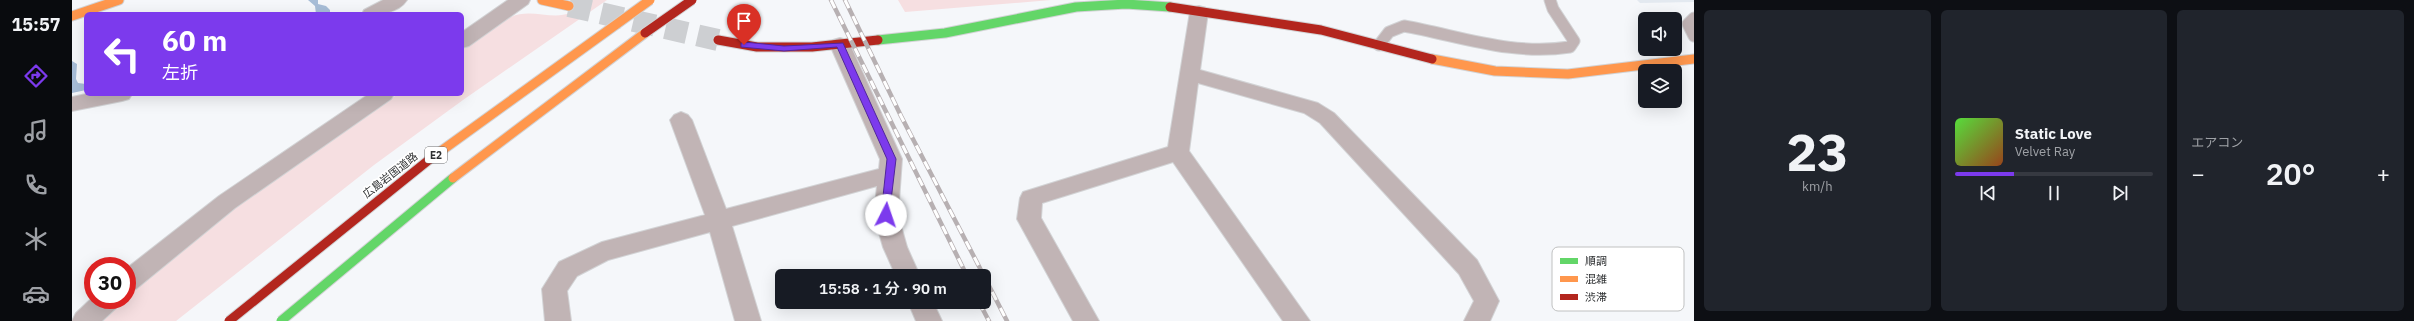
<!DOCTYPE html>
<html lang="ja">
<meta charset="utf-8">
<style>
body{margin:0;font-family:"IBM Plex Sans","Noto Sans JP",sans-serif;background:#20242c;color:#f1f3f6;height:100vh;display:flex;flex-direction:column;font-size:15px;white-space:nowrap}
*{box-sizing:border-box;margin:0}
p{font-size:13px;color:#9ea1a6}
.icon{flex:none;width:22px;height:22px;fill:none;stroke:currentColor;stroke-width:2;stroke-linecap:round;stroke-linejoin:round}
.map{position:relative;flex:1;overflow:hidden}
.details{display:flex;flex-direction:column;gap:10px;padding:10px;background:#0d0f14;width:720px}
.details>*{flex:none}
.hud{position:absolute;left:12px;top:12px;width:380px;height:84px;border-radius:6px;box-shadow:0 4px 16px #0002;background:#7c3aed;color:#fff;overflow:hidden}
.buttons{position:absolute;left:1566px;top:12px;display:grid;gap:8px}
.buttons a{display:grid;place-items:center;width:44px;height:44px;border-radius:6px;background:#171b24;box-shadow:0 4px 16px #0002;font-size:20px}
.speed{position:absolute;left:12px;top:257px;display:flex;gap:8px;font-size:20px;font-weight:700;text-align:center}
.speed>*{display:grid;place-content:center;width:52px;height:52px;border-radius:50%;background:#171b24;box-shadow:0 4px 16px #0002;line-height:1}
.speed .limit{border:6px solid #d22;background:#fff;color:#111}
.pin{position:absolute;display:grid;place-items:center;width:34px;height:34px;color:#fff;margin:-41px -17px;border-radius:50% 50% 50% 0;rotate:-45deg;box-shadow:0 0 4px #0007}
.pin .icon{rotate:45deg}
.me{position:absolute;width:44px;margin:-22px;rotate:4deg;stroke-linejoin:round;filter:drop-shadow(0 0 3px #0008)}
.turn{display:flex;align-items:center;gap:14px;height:84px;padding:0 12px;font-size:18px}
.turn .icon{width:52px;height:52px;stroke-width:2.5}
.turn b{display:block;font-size:28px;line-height:34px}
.big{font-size:30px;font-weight:600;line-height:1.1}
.details .tile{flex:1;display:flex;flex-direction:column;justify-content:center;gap:6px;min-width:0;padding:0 14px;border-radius:6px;background:#20242c}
.details .dial{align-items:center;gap:0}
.dial b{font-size:52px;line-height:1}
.song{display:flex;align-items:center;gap:12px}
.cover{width:48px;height:48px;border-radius:6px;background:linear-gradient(135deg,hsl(110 70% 55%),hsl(20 70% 35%))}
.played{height:4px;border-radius:2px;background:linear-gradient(90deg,#7c3aed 30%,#363941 30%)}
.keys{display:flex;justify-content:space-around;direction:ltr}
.heat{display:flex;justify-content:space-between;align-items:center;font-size:22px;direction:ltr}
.details .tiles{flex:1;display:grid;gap:10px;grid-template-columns:repeat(3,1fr)}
.trip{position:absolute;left:703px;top:269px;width:216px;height:40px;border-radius:6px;background:#171b24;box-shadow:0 4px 16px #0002;font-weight:600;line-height:40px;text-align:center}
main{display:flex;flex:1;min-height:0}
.tab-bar{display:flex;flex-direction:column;width:72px;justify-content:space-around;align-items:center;background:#090b0e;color:#9ea1a6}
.tab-bar .icon{width:28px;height:28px}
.tab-bar .selected{color:#7c3aed}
.tab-bar b{font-size:18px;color:#f1f3f6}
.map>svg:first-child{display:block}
.built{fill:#e3e9f0}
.green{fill:#f6dfe1}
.water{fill:#a7bdd7}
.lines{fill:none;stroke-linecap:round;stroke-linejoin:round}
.secondary-tunnel{stroke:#cdcfd2;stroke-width:22;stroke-dasharray:22 11;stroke-linecap:butt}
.lane-casing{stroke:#d2d3d5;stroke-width:13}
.street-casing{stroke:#d2d3d5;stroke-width:2}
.fast-casing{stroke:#d2d3d5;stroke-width:11}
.slow-casing{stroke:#d2d3d5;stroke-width:11}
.jam-casing{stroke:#d2d3d5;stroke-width:11}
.lane{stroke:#c1b4b5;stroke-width:11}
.street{fill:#c1b4b5;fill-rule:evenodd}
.fast{stroke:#63d668;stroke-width:9}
.slow{stroke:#ff974d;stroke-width:9}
.jam{stroke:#b3261e;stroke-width:9}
.rail-casing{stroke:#b7b0b2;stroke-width:4.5}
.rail{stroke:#fff;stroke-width:3;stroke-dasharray:9;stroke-linecap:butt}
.fast-bridge-casing{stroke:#d2d3d5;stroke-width:11;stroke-linecap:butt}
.slow-bridge-casing{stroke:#d2d3d5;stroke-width:11;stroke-linecap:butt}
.jam-bridge-casing{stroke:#d2d3d5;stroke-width:11;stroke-linecap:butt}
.fast-bridge{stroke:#63d668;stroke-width:9}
.slow-bridge{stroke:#ff974d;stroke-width:9}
.jam-bridge{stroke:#b3261e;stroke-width:9}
.route{fill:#7c3aed;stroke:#51269a}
.labels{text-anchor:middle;stroke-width:3.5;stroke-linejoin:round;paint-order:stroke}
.shield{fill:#fff;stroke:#6c6d6f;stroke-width:1}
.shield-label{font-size:10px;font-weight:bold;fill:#2d2f31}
.street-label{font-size:11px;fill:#2d2f31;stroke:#fff}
.key{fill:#fff;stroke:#c0c1c1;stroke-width:1}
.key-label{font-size:11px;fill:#2d2f31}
</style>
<main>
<nav class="tab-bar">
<b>15:57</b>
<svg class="icon selected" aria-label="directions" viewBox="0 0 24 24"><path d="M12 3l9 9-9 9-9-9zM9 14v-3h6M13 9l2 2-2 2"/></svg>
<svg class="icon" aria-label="music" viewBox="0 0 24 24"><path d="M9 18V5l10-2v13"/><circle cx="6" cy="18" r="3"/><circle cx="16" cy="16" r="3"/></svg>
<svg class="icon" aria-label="phone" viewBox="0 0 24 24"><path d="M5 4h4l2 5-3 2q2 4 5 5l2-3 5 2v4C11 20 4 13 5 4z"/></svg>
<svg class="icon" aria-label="climate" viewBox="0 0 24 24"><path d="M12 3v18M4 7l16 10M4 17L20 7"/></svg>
<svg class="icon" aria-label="car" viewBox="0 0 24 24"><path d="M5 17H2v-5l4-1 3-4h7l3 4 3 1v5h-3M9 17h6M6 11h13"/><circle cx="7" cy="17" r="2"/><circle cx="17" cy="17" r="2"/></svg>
</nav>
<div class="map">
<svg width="1622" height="321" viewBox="0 0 1622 321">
<rect width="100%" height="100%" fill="#f5f7fa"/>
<path class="built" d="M1565,0h57v2l-54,1z"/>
<path class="green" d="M510,0h25l-144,100 -89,65 -198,156h-79l21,-21h9v-8l106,-86 165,-112h64v-44c16,-10 32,-25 49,-33 25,-12 55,13 71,-17z
M826,0h153l-146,12z"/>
<path class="water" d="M236,0h10v4l8,2 4,4v4h-14l-1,-8z
M0,61l5,3 -1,15 2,4 8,1v6l-14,3z"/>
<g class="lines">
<path class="secondary-tunnel" d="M497,6l149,34"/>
<g class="lane-casing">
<path id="lane" d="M1622,18l-6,6 6,12
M1307,45l10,-13 15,-6c56,10 108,30 166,21l4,-6 -21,-32 -3,-9"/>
</g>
<g class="street-casing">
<path id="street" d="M311,0h24c-10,15 -30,14 -45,14l2,-4z
M436,0h22l-2,4 -59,42 -7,2v-16z
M1127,6l7,2 2,4 -8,58 118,33 16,10 143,147 22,41 -9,20h-26l10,-20 -15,-27 -139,-151 -16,-10 -106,-30 -9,68 121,170h-27l-110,-159 -131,41 -1,15 58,103h-26l-56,-102 3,-21 3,-6 145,-45 22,-135 2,-4z
M768,38l7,2 3,5 52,114 -4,56 9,32 13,29h-24l-13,-29 -9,-32 3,-29 -145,40 29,95h-26l-25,-89 -102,28 -31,16 -10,15 4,30h-26l-3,-32 17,-27 43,-20 103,-27 -35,-95 4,-5 7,-3 7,3 4,5 34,89 153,-40 1,-10 -50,-114 3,-5z
M14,94h46l-3,5 -7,2 -50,10v-14z
M297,94h25l-3,5 -156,109 -99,81 -9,3v-24l92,-72z
M21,297v3h26l-3,8 -14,13h-30l4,-8z
M836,302h25l9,19h-26z"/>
</g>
<g class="fast-casing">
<path id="fast" d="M806,40l67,-7 131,-26 50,-3 44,3"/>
</g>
<g class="slow-casing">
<path id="slow" d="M470,0l27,6
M0,16l47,-16
M1360,59l63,12 73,3 126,-15"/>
</g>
<g class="jam-casing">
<path id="jam" d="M1098,7l151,23 111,29
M646,40l39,7h55l66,-7"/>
</g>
<use href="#lane" class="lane"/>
<use href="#street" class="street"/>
<use href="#fast" class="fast"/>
<use href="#slow" class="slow"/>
<use href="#jam" class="jam"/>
<g class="rail-casing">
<path id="rail" d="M759,0l136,276
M773,0l56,116 83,160
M912,276l23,45
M907,302l10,19"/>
</g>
<use href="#rail" class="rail"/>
<g class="fast-bridge-casing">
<path id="fast-bridge" d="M209,321l172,-143"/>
</g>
<g class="slow-bridge-casing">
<path id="slow-bridge" d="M358,159l220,-159
M381,178l192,-145"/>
</g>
<g class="jam-bridge-casing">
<path id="jam-bridge" d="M573,33l47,-33
M157,321l201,-162"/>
</g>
<use href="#fast-bridge" class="fast-bridge"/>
<use href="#slow-bridge" class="slow-bridge"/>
<use href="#jam-bridge" class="jam-bridge"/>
</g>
<path class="route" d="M672,42l40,4 59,-3 53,116 -7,58 -3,2 -5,-4 6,-56 -50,-112 -53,4 -43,-4v-4z"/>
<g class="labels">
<rect class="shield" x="353" y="147" width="22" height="16" rx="3"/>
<g class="shield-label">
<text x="364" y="159">E2</text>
</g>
<g class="street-label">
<text transform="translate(318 175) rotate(-38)" y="4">広島岩国道路</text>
</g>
</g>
<rect x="1480" y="247" width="132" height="64" rx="6" class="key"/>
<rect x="1488" y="258" width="18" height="6" fill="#63d668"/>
<rect x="1488" y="276" width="18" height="6" fill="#ff974d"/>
<rect x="1488" y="294" width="18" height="6" fill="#b3261e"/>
<g class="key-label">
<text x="1513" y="265">順調</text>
<text x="1513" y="283">混雑</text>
<text x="1513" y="301">渋滞</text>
</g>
</svg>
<div class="buttons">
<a><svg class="icon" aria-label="sound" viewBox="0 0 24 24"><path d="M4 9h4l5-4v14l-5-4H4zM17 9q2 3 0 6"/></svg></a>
<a><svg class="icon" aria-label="layers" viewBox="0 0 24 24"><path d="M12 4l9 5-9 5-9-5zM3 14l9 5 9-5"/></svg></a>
</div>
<div class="speed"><div class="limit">30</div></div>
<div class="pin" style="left:672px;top:45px;background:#d93025"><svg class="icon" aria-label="arrive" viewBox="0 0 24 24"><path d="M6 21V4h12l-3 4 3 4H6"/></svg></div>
<svg class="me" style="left:814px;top:215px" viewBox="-20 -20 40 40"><circle r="19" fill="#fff"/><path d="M0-13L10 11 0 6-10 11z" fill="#7c3aed"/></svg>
<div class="trip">15:58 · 1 分 · 90 m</div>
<div class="hud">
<div class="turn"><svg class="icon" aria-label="left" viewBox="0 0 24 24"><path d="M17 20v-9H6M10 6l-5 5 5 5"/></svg><div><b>60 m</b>左折</div></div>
</div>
</div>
<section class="details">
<div class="tiles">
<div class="tile dial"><b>23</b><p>km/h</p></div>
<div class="tile">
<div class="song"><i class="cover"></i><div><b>Static Love</b><p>Velvet Ray</p></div></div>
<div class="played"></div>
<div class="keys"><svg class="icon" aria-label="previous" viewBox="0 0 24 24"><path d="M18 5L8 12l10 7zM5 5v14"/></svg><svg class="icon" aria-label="pause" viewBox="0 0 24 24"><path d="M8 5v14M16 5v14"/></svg><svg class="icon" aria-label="next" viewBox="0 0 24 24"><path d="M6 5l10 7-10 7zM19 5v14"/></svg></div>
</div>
<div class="tile"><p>エアコン</p>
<div class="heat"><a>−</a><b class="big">20°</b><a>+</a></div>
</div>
</div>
</section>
</main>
